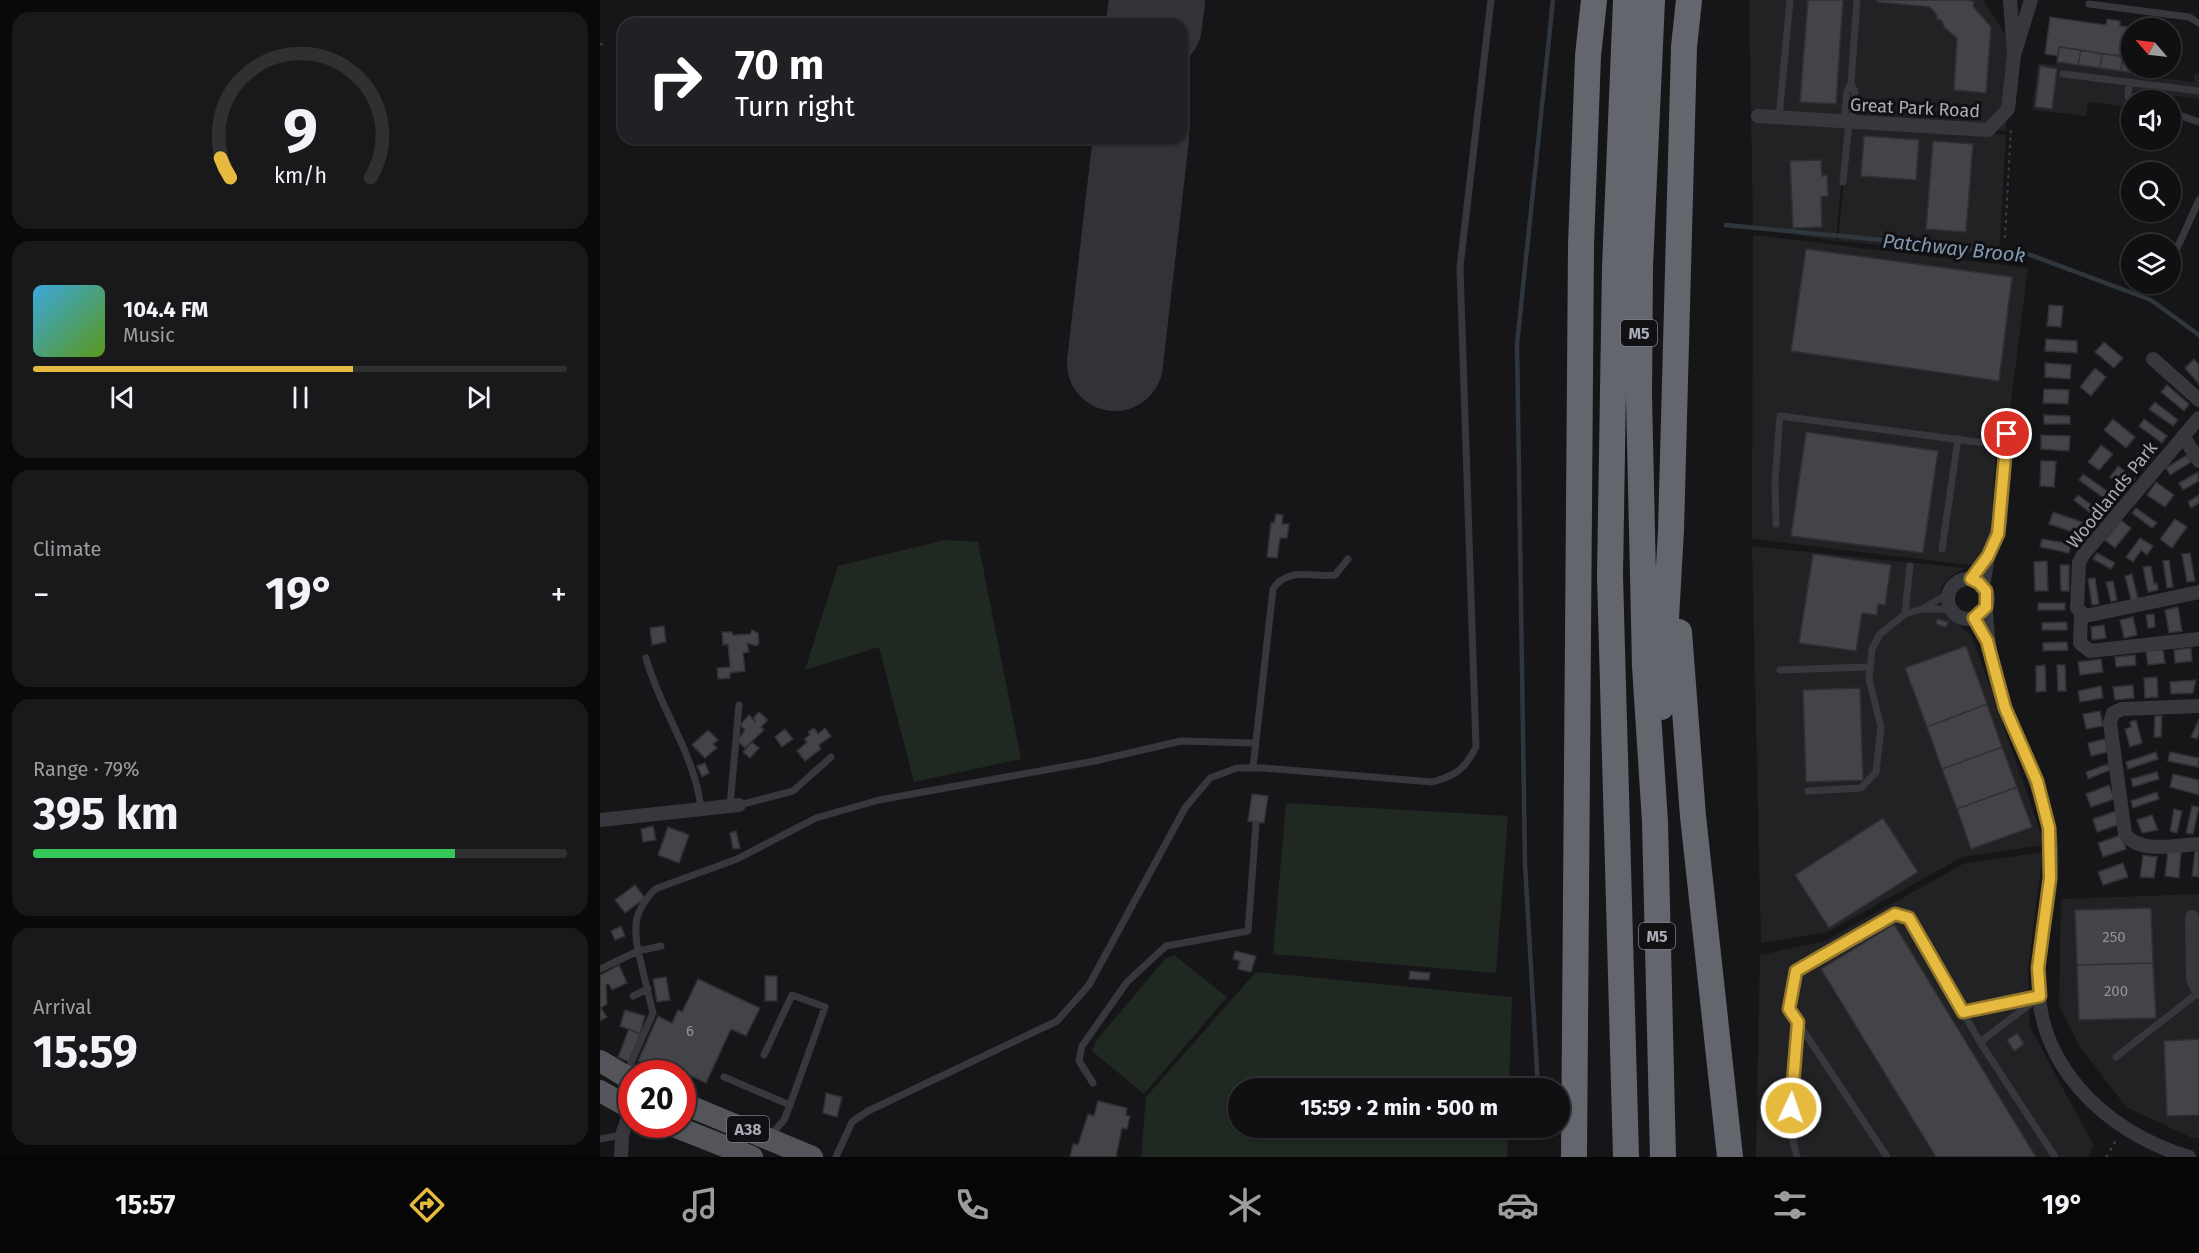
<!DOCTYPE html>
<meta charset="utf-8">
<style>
body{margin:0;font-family:"Fira Sans",sans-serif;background:#19191b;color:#f1f3f6;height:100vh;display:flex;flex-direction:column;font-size:22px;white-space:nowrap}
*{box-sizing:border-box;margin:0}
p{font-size:20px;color:#9c9d9f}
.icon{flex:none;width:33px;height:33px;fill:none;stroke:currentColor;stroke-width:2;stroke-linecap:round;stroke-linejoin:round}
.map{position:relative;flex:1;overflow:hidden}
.details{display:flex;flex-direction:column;gap:12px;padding:12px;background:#09090a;width:600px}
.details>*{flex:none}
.banner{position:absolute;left:18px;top:18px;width:570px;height:126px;border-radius:18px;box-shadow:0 2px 4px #0004,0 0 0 2px #303032;background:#202124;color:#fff;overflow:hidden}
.needle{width:39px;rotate:298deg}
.buttons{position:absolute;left:1521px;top:18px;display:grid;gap:12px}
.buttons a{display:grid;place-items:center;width:60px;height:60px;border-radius:50%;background:#101012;box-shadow:0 2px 4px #0004,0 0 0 2px #303032;font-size:30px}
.speed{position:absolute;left:18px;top:1060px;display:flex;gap:12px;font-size:30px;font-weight:700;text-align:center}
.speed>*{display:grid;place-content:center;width:78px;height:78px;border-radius:50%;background:#101012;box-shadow:0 2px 4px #0004,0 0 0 2px #303032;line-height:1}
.speed .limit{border:9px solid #d22;background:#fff;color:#111}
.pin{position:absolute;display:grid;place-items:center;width:51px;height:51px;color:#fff;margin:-26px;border:3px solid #fff;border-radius:50%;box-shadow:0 2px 6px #0007}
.me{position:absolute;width:66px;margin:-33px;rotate:3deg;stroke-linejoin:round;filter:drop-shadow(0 0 4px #0008)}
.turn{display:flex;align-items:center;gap:21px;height:126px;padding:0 18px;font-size:27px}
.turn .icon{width:78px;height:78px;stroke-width:2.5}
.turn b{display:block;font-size:42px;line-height:51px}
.big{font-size:45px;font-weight:700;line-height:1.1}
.details .tile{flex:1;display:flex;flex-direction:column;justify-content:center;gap:9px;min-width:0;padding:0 21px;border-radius:18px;background:#19191b}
.details .dial{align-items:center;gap:0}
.dial svg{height:156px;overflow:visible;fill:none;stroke:#303032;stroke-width:7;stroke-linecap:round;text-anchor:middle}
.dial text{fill:#f1f3f6;stroke:none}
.song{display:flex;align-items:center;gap:18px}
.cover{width:72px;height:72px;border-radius:9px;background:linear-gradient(135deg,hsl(200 70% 55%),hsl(90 70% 35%))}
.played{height:6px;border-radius:3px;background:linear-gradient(90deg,#e6b93f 60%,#303032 60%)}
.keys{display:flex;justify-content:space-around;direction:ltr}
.heat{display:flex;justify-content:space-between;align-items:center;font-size:33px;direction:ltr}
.charge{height:9px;border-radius:4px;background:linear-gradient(90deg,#34c759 79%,#303032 0)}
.trip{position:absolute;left:628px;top:1078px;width:342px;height:60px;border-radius:30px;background:#101012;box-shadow:0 2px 4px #0004,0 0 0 2px #303032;font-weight:700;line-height:60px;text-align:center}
.dock{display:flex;height:96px;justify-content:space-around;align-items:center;background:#060607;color:#9c9d9f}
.dock .icon{width:42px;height:42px}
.dock .current{color:#e6b93f}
.dock b{font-size:27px;color:#f1f3f6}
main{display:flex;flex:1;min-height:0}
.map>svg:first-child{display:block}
.built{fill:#222225}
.green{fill:#202822}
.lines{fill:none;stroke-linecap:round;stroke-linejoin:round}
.stream{stroke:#2f363d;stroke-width:4.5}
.runway{stroke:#323336;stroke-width:96}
.building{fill:#434348;stroke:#303034;stroke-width:1.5}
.path{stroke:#3d3f44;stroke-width:2;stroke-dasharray:3 4.5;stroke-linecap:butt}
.service{stroke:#37383d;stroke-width:7}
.minor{stroke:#37383d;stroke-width:14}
.primary{stroke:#53555b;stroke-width:22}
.motorway{stroke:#64666d;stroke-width:26}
.route-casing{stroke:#967829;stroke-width:15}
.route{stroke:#e6b93f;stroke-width:10}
.labels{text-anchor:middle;stroke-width:6;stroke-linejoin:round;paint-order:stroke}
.number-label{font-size:15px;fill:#90929b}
.shield{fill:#111113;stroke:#7b7e86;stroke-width:1.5}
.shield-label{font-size:16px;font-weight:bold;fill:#a9acb7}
.street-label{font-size:18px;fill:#a9acb7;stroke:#111113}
.water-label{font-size:20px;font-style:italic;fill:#8298b0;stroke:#111113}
</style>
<main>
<section class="details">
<div class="tile dial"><svg viewBox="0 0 100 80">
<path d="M14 69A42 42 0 1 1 86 69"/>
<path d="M14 69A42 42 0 0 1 9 59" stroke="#e6b93f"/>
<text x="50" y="56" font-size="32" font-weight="700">9</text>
<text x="50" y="72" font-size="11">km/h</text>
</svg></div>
<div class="tile">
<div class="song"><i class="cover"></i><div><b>104.4 FM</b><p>Music</p></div></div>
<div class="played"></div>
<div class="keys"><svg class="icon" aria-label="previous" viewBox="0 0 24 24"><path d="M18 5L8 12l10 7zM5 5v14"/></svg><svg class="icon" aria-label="pause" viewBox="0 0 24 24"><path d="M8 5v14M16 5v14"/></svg><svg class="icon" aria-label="next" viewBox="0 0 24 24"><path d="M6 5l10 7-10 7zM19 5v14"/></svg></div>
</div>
<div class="tile"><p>Climate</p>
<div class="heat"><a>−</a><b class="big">19°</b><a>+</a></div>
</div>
<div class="tile"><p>Range · 79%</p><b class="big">395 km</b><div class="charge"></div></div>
<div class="tile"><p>Arrival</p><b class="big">15:59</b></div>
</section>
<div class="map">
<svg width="1599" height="1157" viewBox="0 0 1599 1157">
<rect width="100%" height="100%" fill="#161618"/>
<path class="built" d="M1149,0h234l24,37 -1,94 -159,-11 -11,121 -83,-13z
M1459,47l72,10 1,11h11v8l51,6 1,-9 4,1v25l-65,-8 -3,16 -43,-5 -2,14 -54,-6 6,-47 18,2z
M1250,124l156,11 -7,121 -161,-15z
M1153,235l275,33 -20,157 -11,3 -6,106 -14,32 -225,-27z
M1152,546l212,22 -14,9 -9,11 -2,18 33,30 70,200 1,9 -81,12 -134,75 -67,11z
M1443,852l-15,118 2,57 64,119 -7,11h-331l4,-202 65,-14 138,-77z
M1599,894v244h-7l-66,-31 -47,-62 -20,-39 2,-107z"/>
<path class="green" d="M345,540l33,2 43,217 -107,23 -35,-135 -74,23 33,-104z
M686,803l222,13 -12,157 -223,-19z
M574,955l53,42 -83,97 -52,-43 4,-10 69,-82z
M656,972l256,25 -3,92h-270v39h269l-1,29h-366l5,-60z"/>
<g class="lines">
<path class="stream" d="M1126,225l302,29 123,46 48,35
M938,1089l-13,-225 -8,-520 36,-344
M940,1128v4"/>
<path class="runway" d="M554,24l3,-24
M515,363l26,-225"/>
</g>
<path class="building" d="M1208,0h35l-7,104 -36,-2z
M1277,0h91l6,2 -1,4 18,21 -5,66 -32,-3 3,-52 -12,-10 -4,-8 -4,-1v-4l-7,-8 -53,-5z
M1450,17l56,8 1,-6 13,2v5l20,2h-8v30l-73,-11 -1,9 -13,-2z
M1459,47l22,3 -3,15 -21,-3z
M1481,50l21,4 -2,14 -22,-3z
M1502,54l21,2 -2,15 -21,-3z
M1523,56l9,2v10h11l-1,6 -21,-3z
M1440,66l17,3 -5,40 -17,-2z
M1264,136l55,4 -3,40 -55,-4z
M1333,141l40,3 -7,88 -40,-3z
M1221,160l1,16 5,-1 1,21 -7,1 1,30 -29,1 -3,-67z
M1206,249l206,28 -13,104 -208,-30z
M1449,305l14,1 -2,21 -14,-1z
M1446,339l31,2v12l-32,-2z
M1504,342l19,16 -9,10 -19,-16z
M1594,359l5,6v19l-14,-16z
M1445,363l26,2 -1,14 -25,-2z
M1495,368l11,9 -15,19 -11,-9z
M1567,385l22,19 -5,7 -23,-19z
M1444,389l25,1 -1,14 -25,-1z
M1555,402l23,18 -5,6 -24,-17z
M1444,415l26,1v8h-26z
M1513,419l22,18 -9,11 -22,-18z
M1544,419l23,17 -5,7 -23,-17z
M1382,425l13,2 -1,7 -13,-2z
M1206,432l132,19 -15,102 -132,-17z
M1441,435l29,1 -1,15 -28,-2z
M1501,445l12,9 -14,16 -11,-8z
M1544,446l11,9 -11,14 -11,-9z
M1587,455l4,7 -21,13 -4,-7z
M1441,461h15l-2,26 -14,-1z
M1518,466l17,13 -9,11 -16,-13z
M1598,472l1,9 -16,9 -4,-7z
M1483,474l34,24 -5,6 -33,-24z
M1556,482l18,13 -9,12 -18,-12z
M1478,495l20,15 -4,6 -20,-16z
M1599,495v8l-8,5 -3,-6z
M1536,508l21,15 -5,5 -20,-15z
M1453,512l29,10 -4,12 -29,-10z
M676,514l7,1 -1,9h7l-2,14h-7l-3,20 -10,-1 4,-35 3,1z
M1575,519l12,8 -15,21 -12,-9z
M1521,520l10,8 -16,20 -10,-8z
M1540,538l13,8 -6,9 -6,-5 -8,12 -7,-5z
M1442,539l29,5 -2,9 -29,-6z
M1497,553l18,10 -4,6 -18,-10z
M1590,553l5,28 -8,1 -5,-28z
M1213,554l78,11 -6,40 -7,-1 -1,11 -15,-2 -6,38 -57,-8z
M1569,560l4,27 -6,1 -4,-27z
M1447,561l1,30h-13l-1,-29z
M1460,565h9v26h-8z
M1551,566l3,18 3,-1 1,7 -10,2 -5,-25z
M1532,574l6,25 -7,1 -6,-24z
M1495,578l4,26 -7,1 -4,-26z
M1513,581l4,19 -6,2 -5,-20z
M1438,603h27v7h-27z
M1578,607l4,24 -13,2 -4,-23z
M1554,614l1,13 -7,1 -2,-13z
M1533,617l4,18 -13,3 -4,-18z
M1337,619l11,3 -2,5 -10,-3z
M1467,622v8h-25v-7z
M1504,625l2,13 -14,2 -1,-13z
M64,626l2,16 -14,3 -2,-17z
M152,630l6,3 1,10 -3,3 -9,-3 2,9 -6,1 2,18 -15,2v5l-12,1 -1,-11 13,-1 -2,-23 -5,1 -1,-13h10l1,3 17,-1z
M1467,642l1,8 -25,1v-8z
M1366,646l21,58 -60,23 -22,-59z
M1591,648l1,13 -17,2 -1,-13z
M1563,650l2,13 -17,2 -2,-14z
M1535,655l1,10 -20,2 -1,-10z
M1501,659l2,13 -23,3 -2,-13z
M1445,665l1,26 -10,1v-26z
M1457,665h8l1,26h-8z
M1557,677l1,20 -13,1 -1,-20z
M1596,680l-3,13 -22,1 -1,-12z
M1533,685l1,13 -19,2 -2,-13z
M1501,686l2,12 -23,4 -2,-11z
M1260,688l3,92 -57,2 -3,-92z
M1387,704l15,43 -60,22 -15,-42z
M1500,711l3,15 -17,3 -3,-15z
M159,712l9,8 -7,7 3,3 -19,18 -8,-7 8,-11 -5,-5 9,-10 6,6 -1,-4z
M1555,716h7l-1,21h-7z
M1599,719v15l-2,5 -6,-2z
M1536,720l6,23 -12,4 -5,-18 6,-2 -1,-5z
M214,728l4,6 7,-6 6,8 -12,9 2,4 -16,12 -8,-10 10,-9 -3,-3 6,-4 -2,-3z
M185,729l8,10 -11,8 -7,-10z
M108,730l10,10 -5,4 4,4 -12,10 -13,-13z
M1505,739l3,13 -17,4 -3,-13z
M152,742l7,6 -9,10 -7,-6z
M1402,747l15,40 -60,22 -15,-40z
M1556,752l2,7 -30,10 -2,-7z
M1570,752l29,6 -1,9 -30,-6z
M105,763l4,10 -7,4 -5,-11z
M1508,764l2,6 -22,9 -2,-7z
M1557,772l2,7 -26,8 -2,-8z
M1573,774l26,6v15l-29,-8z
M1509,785l5,14 -23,8 -5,-13z
M1417,787l15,40 -61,22 -14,-40z
M1557,792l2,7 -26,9 -2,-7z
M652,794l16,2 -4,27 -16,-2z
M1592,806l7,1 -6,27 -7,-1z
M1574,809l8,2 -5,22 -7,-2z
M1516,811l4,13 -23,8 -4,-13z
M1552,815l6,15 -16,3 -5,-13z
M1283,818l35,54 -89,56 -34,-53z
M53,826l3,14 -13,2 -2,-13z
M68,827l21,8 -10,28 -21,-8z
M136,831l4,17 -7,1 -3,-16z
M1521,835l5,14 -23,8 -5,-14z
M1568,851l13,1 -2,26 -14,-2z
M1595,851h4v26l-7,-1z
M1543,855l14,2 -3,21 -14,-1z
M1523,863l5,14 -25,8 -5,-13z
M35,885l10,13 -20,15 -10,-13z
M1551,908l2,55 -76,2 -2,-55z
M1294,924l142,233h-100l-115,-188z
M21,926l4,10 -10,4 -4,-9z
M635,951l21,5 -5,16 -13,-3 2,-8 -7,-2z
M1553,963l3,55 -77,2 -2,-55z
M19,965l8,18 -15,7 -3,-6 -3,1 1,19 -6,4 6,9 -7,4v-46z
M810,971l20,2 -1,7 -20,-1z
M165,976h12v25h-12z
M66,977l4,23 -13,2 -4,-23z
M98,979l62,29 -14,28 -15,-7 -25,54 -21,-10 -3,5v-4h-13l3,-8 -6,-3 -5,9 -23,-11 20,-45 14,7 6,-13 4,2z
M25,1010l20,6 -5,18 -20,-8z
M29,1029l11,5 -11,28 -11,-5z
M1417,1033l7,11 -10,7 -7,-11z
M1599,1039v76l-32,1 -3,-75z
M226,1093l16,4 -5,20 -14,-4z
M498,1101l29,7 -1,7 4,1 -3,13 -5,-1 -6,29h-46l3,-13 5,1 10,-31 6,2z"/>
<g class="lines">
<path class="path" d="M0,44l6,1
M1405,238l6,-111
M1506,1157l11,-18"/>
<path class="service" d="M1489,4l100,13 10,6
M1463,74l136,17
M1251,83l6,-83
M1529,83l-1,14 11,3
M1570,112l29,10
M1179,118l11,-118
M1244,122l3,-31 4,-8 4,9 -3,30
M1243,182l6,-60
M1570,264l29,-64
M1560,287l2,-3
M1176,524l-1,-43 5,-65 227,30
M1342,549l16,-110
M1322,609l26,-15
M1305,614l5,-48
M46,658c14,52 50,97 55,152
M1180,670l88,-3
M653,768l20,-179c14,-23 42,-11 62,-14l13,-16
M1208,791l53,-3 15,-16 5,-45 -12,-48 3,-30 8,-15 25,-20 17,-5h29
M139,805l54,-14 38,-34
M130,806l9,-101
M61,946l-23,5c-5,-29 -3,-40 17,-62l82,-30 79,-41 63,-18 216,-39 86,-20 73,2
M0,969l38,-18 15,62 -26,59
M33,996l15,-7
M1363,1012l77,-16
M1380,1042l58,-44
M164,1055l28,-60 33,12 -35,98
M1516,1057l83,-65
M124,1077l66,28 -6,15 -13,15
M493,1083l-14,-22 3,-15 45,-64 39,-36 82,-15 8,-107
M0,1139l22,-4
M236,1157l16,-35 16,-11 189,-90 32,-36 96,-177 25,-30 27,-10h27l168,14c25,-7 32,-12 44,-35l-16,-480 31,-267
M1197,1157l-7,-29 8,-105
M1287,1157l-98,-148 7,-38 99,-57 14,4 71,124 75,115"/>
<path class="minor" d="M1410,0l4,55 17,-55
M1158,116l230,14 20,-21 6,-54
M1553,359l46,41
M1599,418l-116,137 -4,8 -2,45 8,8 114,-24
M1583,436l16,25
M1348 599a20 20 0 1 1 40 0a20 20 0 1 1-40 0Z
M1383,586l5,-29 12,-34 7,-89
M1386,607c1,35 7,70 20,103 16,40 33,72 42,115 10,46 -5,95 -9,141 -9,95 65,166 150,191
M1481,614l-1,29 10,8 109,-12
M1599,706l-77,3 -9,4 -3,10 15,111c14,20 52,11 74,10
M0,820l139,-15
M1592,917l1,62 6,13
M21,1157l1,-22 10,-29"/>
<path class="primary" d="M0,1061l32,19
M0,1091l32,18
M82,1103l130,54
M71,1125l81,32"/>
<path class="motorway" d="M1052,0l-12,266 -1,130 6,270 10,156 8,335
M1079,632l14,184 37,341
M1061,707l10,-177 13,-483 5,-47
M974,1157l7,-912 7,-189 6,-56
M1026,1157l-16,-581 5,-308 11,-268"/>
</g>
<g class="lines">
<g class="route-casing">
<path id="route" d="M1191,1108l7,-86 -9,-13 7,-38 99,-57 14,4 54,94 77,-16 -2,-28 12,-90 -1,-50 -12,-47 -32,-73 -18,-67 -13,-23 12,-11v-16l-7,-8 -8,-4 17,-23 10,-22 9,-100"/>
</g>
<use href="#route" class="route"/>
</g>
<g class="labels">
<g class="number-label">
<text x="1514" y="942">250</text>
<text x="1516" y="996">200</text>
<text x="90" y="1036">6</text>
</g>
<g class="shield">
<rect x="1021" y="320" width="36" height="26" rx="4.5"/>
<rect x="1039" y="923" width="36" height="26" rx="4.5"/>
<rect x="127" y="1116" width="42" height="26" rx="4.5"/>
</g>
<g class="shield-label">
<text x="1039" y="339">M5</text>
<text x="1057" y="942">M5</text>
<text x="148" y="1135">A38</text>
</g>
<g class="street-label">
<text transform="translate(1315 108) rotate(3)" y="6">Great Park Road</text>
<text transform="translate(1512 495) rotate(-51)" y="6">Woodlands Park</text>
</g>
<g class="water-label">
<text transform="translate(1354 248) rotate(6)" y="7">Patchway Brook</text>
</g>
</g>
</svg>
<div class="buttons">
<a><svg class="needle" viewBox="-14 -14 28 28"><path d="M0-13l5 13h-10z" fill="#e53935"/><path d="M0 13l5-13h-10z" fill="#9c9d9f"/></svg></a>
<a><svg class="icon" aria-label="sound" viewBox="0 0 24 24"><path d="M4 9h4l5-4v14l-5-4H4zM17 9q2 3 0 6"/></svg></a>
<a><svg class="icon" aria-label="search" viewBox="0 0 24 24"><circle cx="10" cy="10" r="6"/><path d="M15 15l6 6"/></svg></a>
<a><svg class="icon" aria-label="layers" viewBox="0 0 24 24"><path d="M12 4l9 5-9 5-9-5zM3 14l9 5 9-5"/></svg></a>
</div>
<div class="speed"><div class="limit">20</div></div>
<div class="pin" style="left:1407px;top:434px;background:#d93025"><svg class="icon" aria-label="arrive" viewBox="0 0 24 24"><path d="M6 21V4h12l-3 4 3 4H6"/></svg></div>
<svg class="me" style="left:1191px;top:1108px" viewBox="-20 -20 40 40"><circle r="17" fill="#e6b93f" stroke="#fff" stroke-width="3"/><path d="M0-11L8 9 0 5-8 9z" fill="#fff"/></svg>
<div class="trip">15:59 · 2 min · 500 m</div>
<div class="banner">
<div class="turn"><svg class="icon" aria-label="right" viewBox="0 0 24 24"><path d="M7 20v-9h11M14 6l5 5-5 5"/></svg><div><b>70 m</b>Turn right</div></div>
</div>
</div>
</main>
<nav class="dock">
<b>15:57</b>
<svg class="icon current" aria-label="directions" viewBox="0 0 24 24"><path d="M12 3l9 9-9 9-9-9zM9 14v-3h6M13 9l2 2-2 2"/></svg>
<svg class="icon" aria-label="music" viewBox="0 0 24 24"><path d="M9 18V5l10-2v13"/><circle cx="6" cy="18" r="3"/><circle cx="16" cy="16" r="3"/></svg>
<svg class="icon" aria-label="phone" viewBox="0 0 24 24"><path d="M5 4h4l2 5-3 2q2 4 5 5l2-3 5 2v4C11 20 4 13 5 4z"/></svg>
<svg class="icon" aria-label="climate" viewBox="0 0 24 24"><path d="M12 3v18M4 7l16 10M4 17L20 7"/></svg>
<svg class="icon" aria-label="car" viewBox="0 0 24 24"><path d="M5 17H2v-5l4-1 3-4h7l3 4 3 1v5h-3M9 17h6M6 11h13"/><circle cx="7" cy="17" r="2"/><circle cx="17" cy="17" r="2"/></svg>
<svg class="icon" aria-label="filters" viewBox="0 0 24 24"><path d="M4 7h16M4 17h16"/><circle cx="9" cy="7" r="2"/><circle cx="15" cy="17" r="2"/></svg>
<b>19°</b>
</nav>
